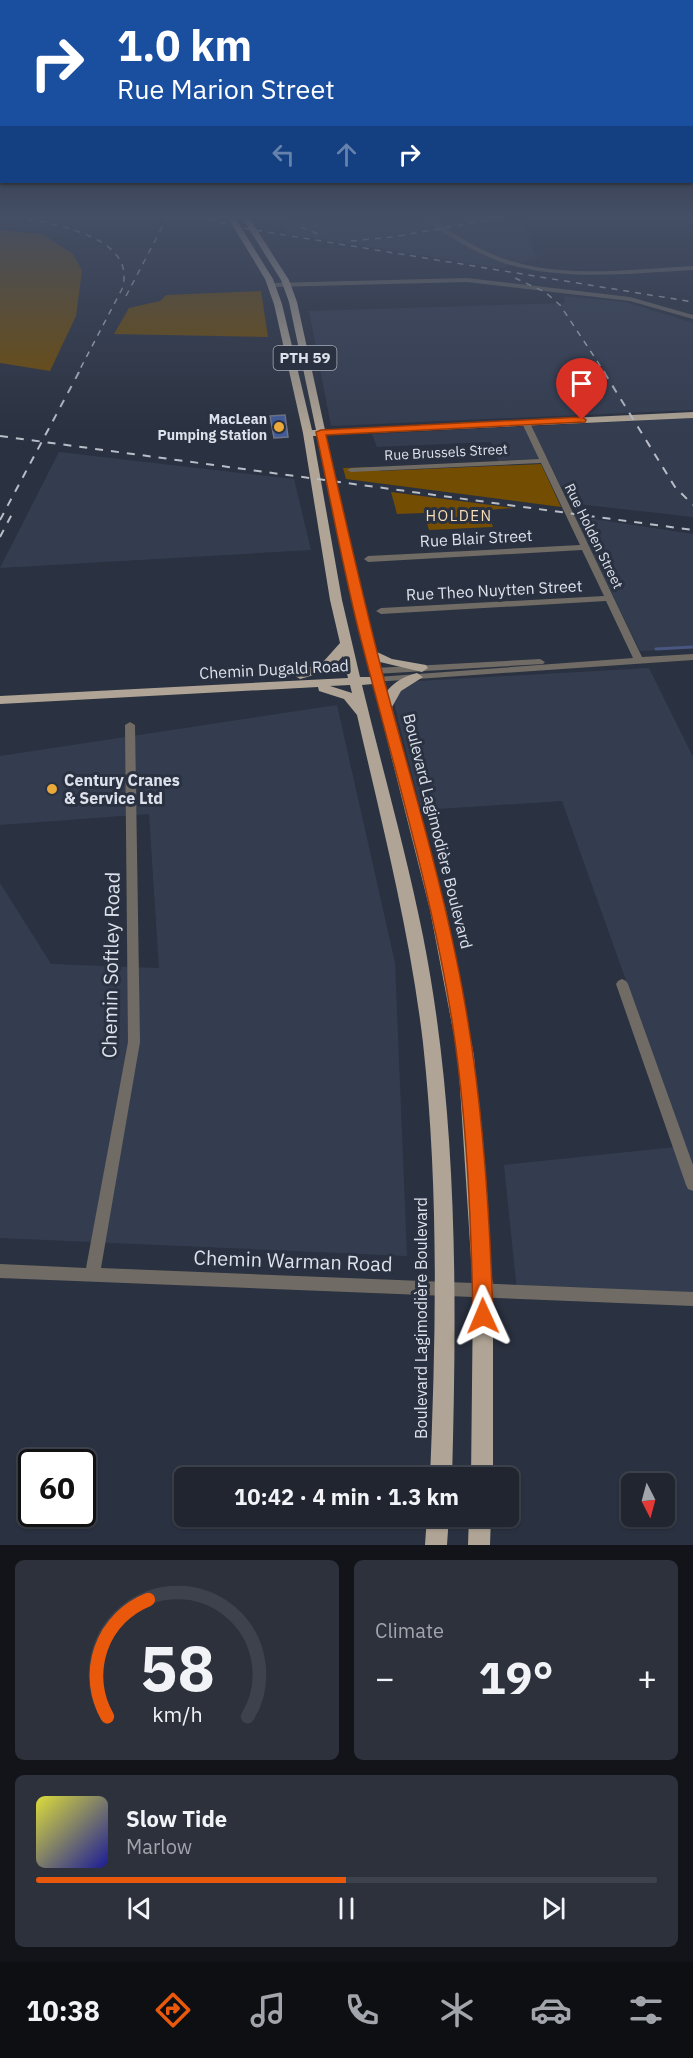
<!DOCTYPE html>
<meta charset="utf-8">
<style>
body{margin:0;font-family:"IBM Plex Sans",sans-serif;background:#2d313c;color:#f1f3f6;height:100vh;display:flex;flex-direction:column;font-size:22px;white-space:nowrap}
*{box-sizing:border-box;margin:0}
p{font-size:20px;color:#a2a5ab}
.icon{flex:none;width:33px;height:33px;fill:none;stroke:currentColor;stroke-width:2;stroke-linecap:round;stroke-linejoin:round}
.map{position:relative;height:1545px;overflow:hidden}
.drawer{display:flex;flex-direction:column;gap:15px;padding:15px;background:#12141a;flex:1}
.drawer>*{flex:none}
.hud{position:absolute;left:0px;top:0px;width:693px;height:183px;box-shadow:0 2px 4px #0004,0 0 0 2px #3d424c;background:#1a4fa0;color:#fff;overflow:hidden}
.needle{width:39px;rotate:174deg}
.controls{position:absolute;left:621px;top:1473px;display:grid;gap:12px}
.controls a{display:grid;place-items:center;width:54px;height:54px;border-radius:9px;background:#202530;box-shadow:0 2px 4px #0004,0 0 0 2px #3d424c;font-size:30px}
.speed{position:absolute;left:18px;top:1449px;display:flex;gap:12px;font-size:30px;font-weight:700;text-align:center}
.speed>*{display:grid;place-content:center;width:78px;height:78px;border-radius:50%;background:#202530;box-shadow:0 2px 4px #0004,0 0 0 2px #3d424c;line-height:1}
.speed .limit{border:3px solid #111;border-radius:9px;background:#fff;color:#111}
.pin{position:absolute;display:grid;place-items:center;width:51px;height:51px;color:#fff;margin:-62px -26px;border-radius:50% 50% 50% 0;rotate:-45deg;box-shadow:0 0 6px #0007}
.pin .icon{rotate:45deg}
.me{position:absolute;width:66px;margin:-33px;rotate:359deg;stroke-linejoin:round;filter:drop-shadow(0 0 4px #0008)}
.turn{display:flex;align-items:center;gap:21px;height:126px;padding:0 18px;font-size:27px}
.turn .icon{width:78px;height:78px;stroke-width:2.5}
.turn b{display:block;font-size:42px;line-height:51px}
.lanes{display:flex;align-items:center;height:57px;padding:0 18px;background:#0003;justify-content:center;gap:30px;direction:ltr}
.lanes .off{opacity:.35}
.big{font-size:45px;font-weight:800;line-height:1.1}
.drawer .card{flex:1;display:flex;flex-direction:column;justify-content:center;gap:9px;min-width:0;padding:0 21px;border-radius:9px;background:#2d313c}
.drawer .dial{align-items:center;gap:0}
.dial svg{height:156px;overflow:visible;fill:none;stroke:#3d424c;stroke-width:7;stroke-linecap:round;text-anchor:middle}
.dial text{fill:#f1f3f6;stroke:none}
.song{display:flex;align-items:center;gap:18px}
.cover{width:72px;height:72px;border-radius:9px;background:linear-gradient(135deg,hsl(60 70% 55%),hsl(240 70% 35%))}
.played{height:6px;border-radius:3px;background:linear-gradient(90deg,#ea580c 50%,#3d424c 50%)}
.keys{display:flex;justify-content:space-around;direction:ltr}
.heat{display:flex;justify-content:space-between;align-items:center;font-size:33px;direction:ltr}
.drawer .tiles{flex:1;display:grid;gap:15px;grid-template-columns:1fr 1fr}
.card:last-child{grid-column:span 2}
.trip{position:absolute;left:174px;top:1467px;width:345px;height:60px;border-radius:9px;background:#202530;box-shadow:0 2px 4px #0004,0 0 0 2px #3d424c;font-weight:800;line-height:60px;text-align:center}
.dock{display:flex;height:96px;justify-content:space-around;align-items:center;background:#0d0f13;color:#a2a5ab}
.dock .icon{width:42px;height:42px}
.dock .on{color:#ea580c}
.dock b{font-size:27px;color:#f1f3f6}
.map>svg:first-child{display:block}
.built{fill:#343d50}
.green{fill:#734d01}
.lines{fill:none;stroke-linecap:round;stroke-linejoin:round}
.stream{stroke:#495680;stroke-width:3}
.building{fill:#415a98;stroke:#6c7486;stroke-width:1.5}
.minor{fill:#706b64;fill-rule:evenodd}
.major{fill:#afa495;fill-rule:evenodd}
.rail-far1{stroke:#b9bdc8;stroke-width:1.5;stroke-dasharray:6 6;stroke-linecap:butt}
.rail{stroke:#b9bdc8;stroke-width:2;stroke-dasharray:8 8;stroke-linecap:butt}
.route{fill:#ea580c;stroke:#983908;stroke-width:1.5}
.poi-dot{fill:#eba939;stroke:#2a3140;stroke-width:2}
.labels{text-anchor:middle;stroke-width:6;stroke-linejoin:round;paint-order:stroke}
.far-poi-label{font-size:14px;font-weight:bold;fill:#dde1eb;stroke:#2a3140;text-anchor:end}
.far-street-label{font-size:14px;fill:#dde1eb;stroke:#2a3140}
.shield{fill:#2a3140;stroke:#a7acb8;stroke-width:1.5}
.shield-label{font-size:15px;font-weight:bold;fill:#dde1eb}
.far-neighbourhood-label{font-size:15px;letter-spacing:1.5px;fill:#f9ddb6;stroke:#2a3140}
.street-label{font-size:16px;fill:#dde1eb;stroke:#2a3140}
.poi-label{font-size:16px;font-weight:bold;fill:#dde1eb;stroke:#2a3140;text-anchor:start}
.near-street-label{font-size:20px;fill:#dde1eb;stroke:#2a3140}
</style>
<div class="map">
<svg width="693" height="1545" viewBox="0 0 693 1545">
<rect width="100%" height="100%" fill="#2a3140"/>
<path class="built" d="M283,216h250l-8,8 9,29 6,5 -40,10 -214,-35z
M564,296l62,6 67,21v87l-362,16 -22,-115 256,-8z
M693,418v99l-124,-14 -22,-45 -49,3 -7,-19 -114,5 -5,-13z
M59,452l235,27 17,71 -311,18z
M574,516l119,18v114l-53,3z
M649,668l44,89v542l-176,-8 -13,-126 181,-19 -123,-345 -141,9 -27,-107 1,-9 11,-10 13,-3z
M337,705l58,258 12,293 -407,-18v-355l51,81 108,4 -10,-154 -149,11v-69z"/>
<path class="green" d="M0,230l42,4 31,20 9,17 -6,45 -26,55 -50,-8z
M261,291l7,46 -154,-3 15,-26 31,-7 6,-6z
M541,464l20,43 -215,-28 -3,-11 35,-1 2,4z
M391,492l123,16 -27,2 6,17 -64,3 -5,-17 -27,1z"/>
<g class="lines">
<path class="stream" d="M656,649l37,-2"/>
</g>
<path class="building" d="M285,415l3,22 -14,1 -4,-22z"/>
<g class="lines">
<path class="minor" d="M420,216h6c26,16 53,35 82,44 59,19 125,9 185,6v4c-62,3 -128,12 -189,-7 -27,-9 -61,-29 -84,-47z
M467,278l163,19 63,18v4l-63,-18 -163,-19 -194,5 -3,-2 3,-2z
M523,421l7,2 112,234 51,-3v6l-319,22 -2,-2 5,-3 256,-19 -27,-57 -225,13 -5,-3 5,-3 223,-12 -22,-46 -214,12 -4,-3 4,-3 212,-11 -39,-82 -190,9 -4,-2 4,-2 188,-9 -17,-36z
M540,659l5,3 -2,2 -168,10 -5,-3 5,-3z
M130,722l5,3 5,317 -39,226 592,24v14l-693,-28v-14l86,4 42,-226 -3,-317z
M622,979l4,2 2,3 65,181v26l-5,-2 -2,-4 -70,-201 2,-3z"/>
<path class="major" d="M227,216h7l39,63 9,25 30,126h4l-27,-128 -8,-22 -40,-64h7l41,64 8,22 28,128 368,-18v6l-367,17 37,164 14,53 15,7 34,6 2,3 -6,4 -42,-10 7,29c8,-10 18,-15 30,-18l6,4 -22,14 -9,16 54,203 28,146 19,234v188h-22l2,-188 -15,-234 -28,-146 -57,-226 -11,1c20,83 44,166 61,251 35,177 34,362 29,542h-22c6,-146 9,-290 -7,-435 -13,-111 -41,-219 -66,-328l-13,-16 -25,-8 -1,-4 -318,17v-8l348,-18 -5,-22c-11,14 -26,18 -43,23l-6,-4 2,-3 27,-10 17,-19 -10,-43 -27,-167 -29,-129 -9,-25zM313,436h4l34,163 20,78h-11l-18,-77zM350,685l2,8 -22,-7z
M427,1516h22l-2,29h-22z
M469,1516h22l-1,29h-22z"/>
<path class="rail-far1" d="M4,216c36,5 136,17 118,73l-44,84
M198,216l38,11 457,75
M301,227l22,9
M351,241l42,-4 118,-21
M515,278l30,14 15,13 45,68
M126,296l42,-80"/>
<path class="rail" d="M604,372l71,115 18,18
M0,436l693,94
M0,520l79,-148
M0,537l12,-23"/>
</g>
<linearGradient id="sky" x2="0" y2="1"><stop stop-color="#171b23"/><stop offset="0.5" stop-color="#444e64"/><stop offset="1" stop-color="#444e64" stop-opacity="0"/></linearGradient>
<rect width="693" height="433" fill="url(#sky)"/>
<path class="route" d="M582,417l4,3 -1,2 -259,13c19,84 38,168 60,252 30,111 64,222 82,335 16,97 22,196 25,294l-3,6 -7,3 -7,-3 -3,-6c-2,-98 -6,-198 -21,-295 -21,-133 -61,-263 -94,-393 -16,-65 -28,-131 -42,-196l5,-2z"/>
<g class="poi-dot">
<circle cx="279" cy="427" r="6"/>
<circle cx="52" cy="789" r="6"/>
</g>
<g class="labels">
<g class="far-poi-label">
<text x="267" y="424">MacLean<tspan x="267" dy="16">Pumping Station</tspan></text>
</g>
<g class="far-street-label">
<text transform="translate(446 452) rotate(-3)" y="5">Rue Brussels Street</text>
<text transform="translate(594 536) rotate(64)" y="5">Rue Holden Street</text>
</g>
<rect class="shield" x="273.5" y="346" width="63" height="24" rx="4.5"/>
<g class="shield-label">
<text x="305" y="363">PTH 59</text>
</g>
<g class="far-neighbourhood-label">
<text x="459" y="521">HOLDEN</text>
</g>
<g class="street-label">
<text transform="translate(476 538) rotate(-3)" y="6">Rue Blair Street</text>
<text transform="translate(494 590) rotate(-3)" y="6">Rue Theo Nuytten Street</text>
<text transform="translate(274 669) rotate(-3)" y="6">Chemin Dugald Road</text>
<text transform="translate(438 831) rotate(76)" y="6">Boulevard Lagimodière Boulevard</text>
<text transform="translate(421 1318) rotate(-90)" y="6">Boulevard Lagimodière Boulevard</text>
</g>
<g class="poi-label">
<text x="64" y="786">Century Cranes<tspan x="64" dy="18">&amp; Service Ltd</tspan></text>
</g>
<g class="near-street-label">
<text transform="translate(111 965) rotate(-89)" y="7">Chemin Softley Road</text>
<text transform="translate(293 1261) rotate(2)" y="7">Chemin Warman Road</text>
</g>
</g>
</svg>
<div class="controls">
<a><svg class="needle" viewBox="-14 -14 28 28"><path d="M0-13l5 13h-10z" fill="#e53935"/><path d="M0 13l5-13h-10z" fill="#a2a5ab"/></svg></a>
</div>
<div class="speed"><div class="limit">60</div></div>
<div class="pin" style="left:582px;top:420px;background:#d93025"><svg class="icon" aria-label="arrive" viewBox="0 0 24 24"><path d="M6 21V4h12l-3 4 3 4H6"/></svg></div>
<svg class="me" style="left:483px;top:1316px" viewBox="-20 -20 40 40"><path d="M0-17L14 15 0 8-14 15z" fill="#ea580c" stroke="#fff" stroke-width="4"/></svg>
<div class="trip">10:42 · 4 min · 1.3 km</div>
<div class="hud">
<div class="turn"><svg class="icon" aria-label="right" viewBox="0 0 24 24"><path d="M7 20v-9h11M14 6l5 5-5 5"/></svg><div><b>1.0 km</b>Rue Marion Street</div></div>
<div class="lanes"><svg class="icon off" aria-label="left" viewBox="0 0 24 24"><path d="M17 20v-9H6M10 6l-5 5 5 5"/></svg><svg class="icon off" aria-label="ahead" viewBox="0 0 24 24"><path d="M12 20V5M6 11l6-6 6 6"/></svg><svg class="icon" aria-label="right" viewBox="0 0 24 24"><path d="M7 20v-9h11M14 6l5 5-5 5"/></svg></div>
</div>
</div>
<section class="drawer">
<div class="tiles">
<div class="card dial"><svg viewBox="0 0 100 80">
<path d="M14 69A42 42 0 1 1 86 69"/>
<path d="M14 69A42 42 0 0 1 35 9" stroke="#ea580c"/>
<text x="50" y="56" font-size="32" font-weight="700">58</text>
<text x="50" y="72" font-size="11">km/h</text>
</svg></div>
<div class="card"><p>Climate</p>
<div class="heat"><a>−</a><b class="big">19°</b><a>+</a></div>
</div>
<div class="card">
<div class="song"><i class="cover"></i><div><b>Slow Tide</b><p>Marlow</p></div></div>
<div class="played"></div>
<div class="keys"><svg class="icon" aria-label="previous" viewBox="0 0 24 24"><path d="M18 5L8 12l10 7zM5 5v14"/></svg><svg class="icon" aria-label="pause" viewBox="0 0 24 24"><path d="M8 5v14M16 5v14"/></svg><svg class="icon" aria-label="next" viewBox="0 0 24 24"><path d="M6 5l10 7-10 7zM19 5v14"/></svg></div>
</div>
</div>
</section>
<nav class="dock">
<b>10:38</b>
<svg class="icon on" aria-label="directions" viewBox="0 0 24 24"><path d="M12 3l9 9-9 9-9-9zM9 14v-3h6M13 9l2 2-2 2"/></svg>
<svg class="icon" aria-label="music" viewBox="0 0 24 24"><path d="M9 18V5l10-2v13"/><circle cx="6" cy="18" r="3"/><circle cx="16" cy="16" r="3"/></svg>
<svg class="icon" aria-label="phone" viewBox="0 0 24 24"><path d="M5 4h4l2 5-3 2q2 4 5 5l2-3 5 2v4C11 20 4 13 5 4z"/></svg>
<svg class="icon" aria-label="climate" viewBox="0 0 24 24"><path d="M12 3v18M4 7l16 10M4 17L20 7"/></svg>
<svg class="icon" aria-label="car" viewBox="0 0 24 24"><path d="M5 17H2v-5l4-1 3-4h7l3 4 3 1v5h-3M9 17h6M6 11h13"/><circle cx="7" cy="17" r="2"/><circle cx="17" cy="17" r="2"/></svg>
<svg class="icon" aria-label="filters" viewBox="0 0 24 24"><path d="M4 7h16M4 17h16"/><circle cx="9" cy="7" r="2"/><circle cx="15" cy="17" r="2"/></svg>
</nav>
